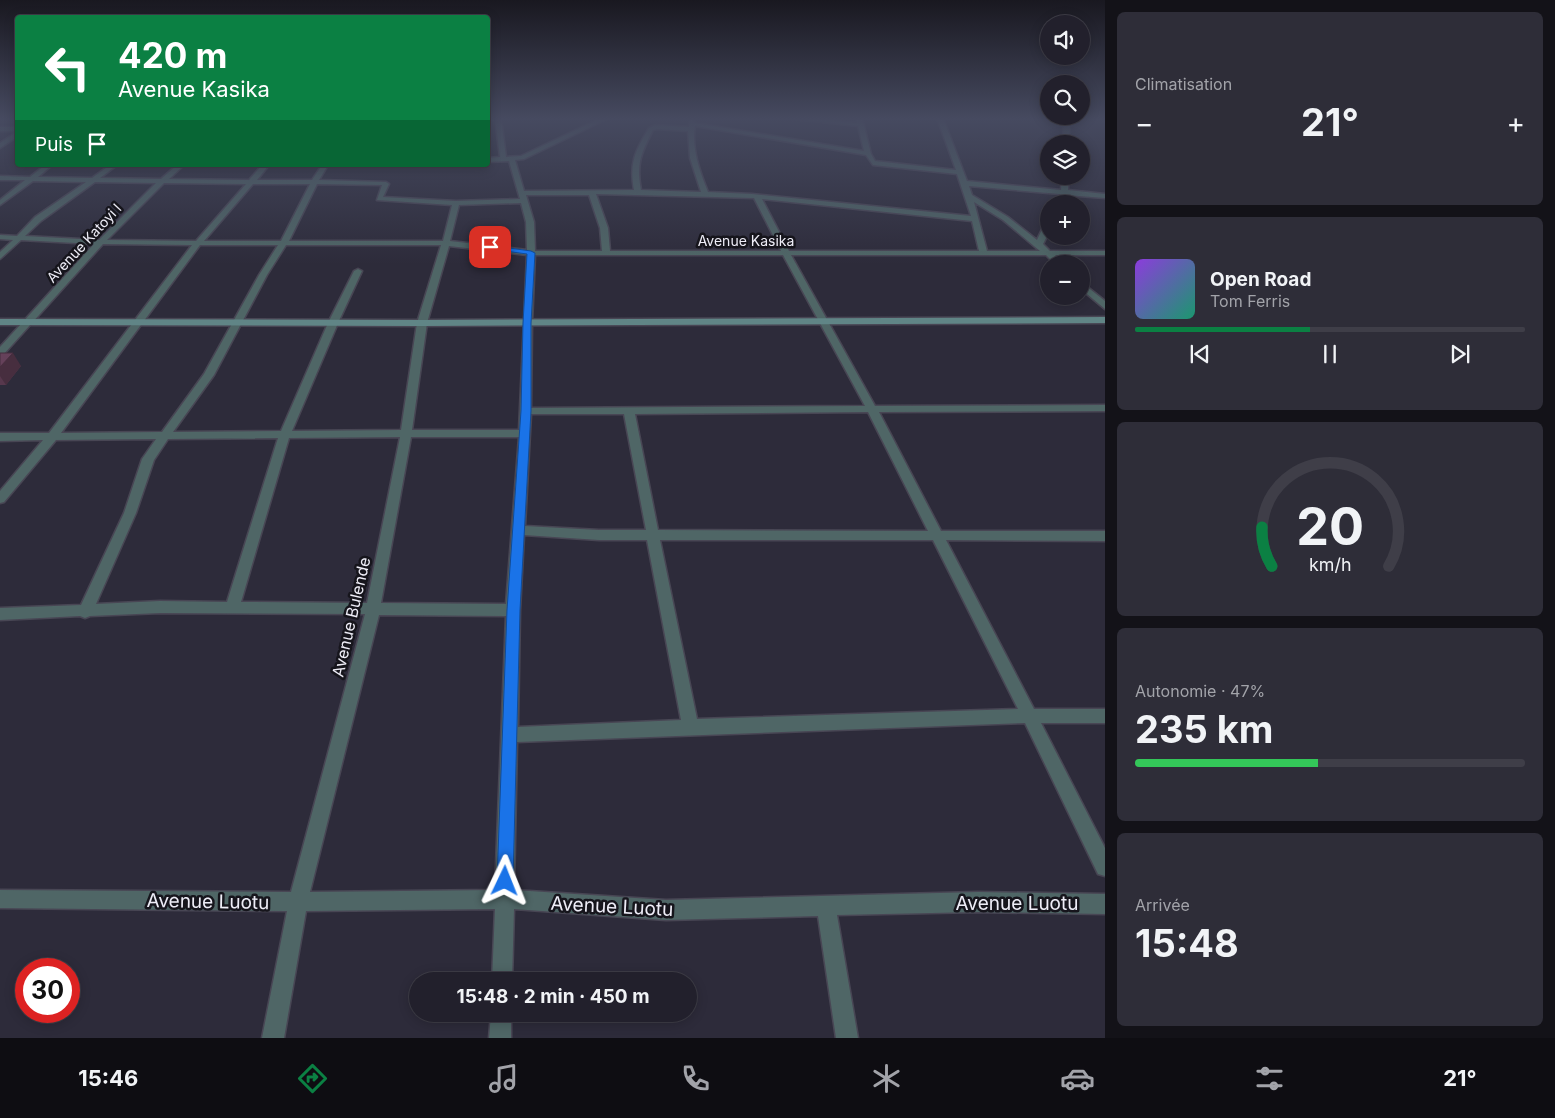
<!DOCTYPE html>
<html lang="fr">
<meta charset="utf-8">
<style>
body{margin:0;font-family:Inter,sans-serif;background:#2e2d38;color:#f1f3f6;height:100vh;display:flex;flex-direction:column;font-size:19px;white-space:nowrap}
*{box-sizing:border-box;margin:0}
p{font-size:16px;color:#a2a3a9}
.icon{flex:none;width:28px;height:28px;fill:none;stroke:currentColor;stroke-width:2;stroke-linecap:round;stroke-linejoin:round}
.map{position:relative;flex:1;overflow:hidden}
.drawer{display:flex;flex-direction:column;gap:12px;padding:12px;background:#131218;width:450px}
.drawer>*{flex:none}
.hud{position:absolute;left:15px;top:15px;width:475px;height:152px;border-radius:5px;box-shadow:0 2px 12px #0003,0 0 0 1px #3f3e48;background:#0b8043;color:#fff;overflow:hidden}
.controls{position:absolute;left:1040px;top:15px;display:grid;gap:10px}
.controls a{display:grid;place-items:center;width:50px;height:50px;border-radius:50%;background:#22202c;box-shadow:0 2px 12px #0003,0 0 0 1px #3f3e48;font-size:25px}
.speed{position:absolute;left:15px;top:958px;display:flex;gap:10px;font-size:25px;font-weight:700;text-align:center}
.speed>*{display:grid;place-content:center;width:65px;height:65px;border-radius:50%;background:#22202c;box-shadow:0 2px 12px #0003,0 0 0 1px #3f3e48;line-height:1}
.speed .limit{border:8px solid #d22;background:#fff;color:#111}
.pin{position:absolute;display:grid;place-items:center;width:42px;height:42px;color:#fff;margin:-21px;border-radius:10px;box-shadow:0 2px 8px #0006}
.me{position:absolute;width:55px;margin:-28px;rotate:2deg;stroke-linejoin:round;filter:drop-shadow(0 0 4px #0008)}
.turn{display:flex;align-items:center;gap:18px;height:105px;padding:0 20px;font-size:22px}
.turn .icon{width:65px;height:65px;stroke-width:2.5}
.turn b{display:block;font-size:35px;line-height:42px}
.then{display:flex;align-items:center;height:48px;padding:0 20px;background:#0003;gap:10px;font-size:19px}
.big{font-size:38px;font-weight:700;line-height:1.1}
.drawer .card{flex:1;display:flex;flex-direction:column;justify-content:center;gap:8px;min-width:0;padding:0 18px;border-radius:8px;background:#2e2d38}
.drawer .dial{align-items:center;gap:0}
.dial svg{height:130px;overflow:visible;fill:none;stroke:#3f3e48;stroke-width:7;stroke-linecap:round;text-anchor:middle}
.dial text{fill:#f1f3f6;stroke:none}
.song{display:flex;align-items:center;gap:15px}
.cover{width:60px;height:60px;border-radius:8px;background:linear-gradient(135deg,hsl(270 70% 55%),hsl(160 70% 35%))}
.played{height:5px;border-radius:2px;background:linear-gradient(90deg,#0b8043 45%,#3f3e48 45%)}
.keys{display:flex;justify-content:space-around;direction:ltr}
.heat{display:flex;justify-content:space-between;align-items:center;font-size:28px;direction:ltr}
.charge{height:8px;border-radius:4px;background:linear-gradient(90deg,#34c759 47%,#3f3e48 0)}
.trip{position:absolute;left:409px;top:972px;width:288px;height:50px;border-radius:25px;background:#22202c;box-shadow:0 2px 12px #0003,0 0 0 1px #3f3e48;font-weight:700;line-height:50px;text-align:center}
.tab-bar{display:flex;height:80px;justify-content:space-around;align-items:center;background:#0e0d12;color:#a2a3a9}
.tab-bar .icon{width:35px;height:35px}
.tab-bar .active{color:#0b8043}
.tab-bar b{font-size:22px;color:#f1f3f6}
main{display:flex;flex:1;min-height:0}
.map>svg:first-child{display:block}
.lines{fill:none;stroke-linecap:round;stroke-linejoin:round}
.street-casing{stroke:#484654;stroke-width:3}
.secondary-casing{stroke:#484654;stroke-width:3}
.street{fill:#4f6666;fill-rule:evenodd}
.secondary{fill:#608586;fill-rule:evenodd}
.wall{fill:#57384d}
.shaded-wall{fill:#472e3f}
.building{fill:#65415a;stroke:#472e3f}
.route{fill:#1a73e8;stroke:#114b97}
.labels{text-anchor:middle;stroke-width:5;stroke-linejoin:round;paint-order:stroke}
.far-street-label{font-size:14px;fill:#eeedf7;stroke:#16151c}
.street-label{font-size:16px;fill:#eeedf7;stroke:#16151c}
.near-street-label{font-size:19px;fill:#eeedf7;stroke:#16151c}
</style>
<main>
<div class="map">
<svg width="1105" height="1038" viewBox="0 0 1105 1038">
<rect width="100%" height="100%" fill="#2d2b3a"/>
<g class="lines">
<g class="street-casing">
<path id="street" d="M492,118h6l4,8 4,31 15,-1 80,-38h8l-85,41 -9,1 9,31 110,-1c-5,-27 1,-39 15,-62l7,-3 33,2 1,-6 3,-2 2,4 169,28 -6,-25 -73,-8h24l48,5 -1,-5h6l9,36 4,7 81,9 -19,-52h6l24,63 94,9 1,-14h6v14l37,4v4l-39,-3 -4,9h-7l5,-10 -91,-8 3,9 36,22 29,23 8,-17 4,-2v11l-6,12 7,7h55v4h-50l9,9h-9l-9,-9h-255l84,151 230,-1v6l-226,1 62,119h164v10l-159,-1 88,169h71v14h-64l64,125v28l-7,-2 -73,-151 -508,19 -3,148 152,10 312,-8 127,2v20l-127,-2 -141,3 21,123h-22l-18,-122 -152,4 -152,-11 -2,72h-20l3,-72 -189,2 -22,127h-22l25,-127 -287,-3v-18l291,2 74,-278 -205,-1 -70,3 -5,2 -5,-2 -80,4v-12l81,-3 43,-92 18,-54 14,-20 -100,1 -52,62 -4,1v-12l43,-51 -43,1v-8h49l143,-188 -89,-1 -100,111 -3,1v-9l94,-103 -73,-4 -21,19v-7l13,-12 -13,-1v-4l17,1 18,-19 51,-35 -53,-1 -33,24v-5l25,-20h-25v-4l30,1 15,-12h7l-14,12 54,1 18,-13h7l-17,13 61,1 16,-14h7l-15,14 80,1 13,-15h7l-12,15h55l10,-15h6l-9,15 67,2 3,2 -6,13 73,4 64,-2 -11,-38 -21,1v-4l12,-1 -4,-31zM695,126l171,29 7,10 84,9 14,42 -219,-22 -44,-2c-8,-20 -17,-44 -13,-66zM657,129l31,2 2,27 11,34 -60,-2c-5,-26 0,-37 12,-60zM95,182l61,1 -57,57 -74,-4 16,-15zM164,183l82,1 -50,57 -89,-1zM253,184h57l-29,57h-77zM317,184l65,1 -5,15 75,5 -9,36h-154zM596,194l158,4 27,53h-171l-2,-23zM526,195h63l11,33 2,23h-67l-1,-29zM762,199l210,22 7,30h-190zM974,202l29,18 37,31h-53zM521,203l5,19 1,28 -77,-9 9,-36zM200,245h78l-19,30 -55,99 -42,58 -101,1zM286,245h155l-24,78 -16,107 -109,1 46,-108 24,-52 -4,-2 -4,2 -26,52 -47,108 -108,1 41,-57 53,-100zM449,246l78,9 -8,175h-107l15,-107zM535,255h248l82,151 -334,2 1,-85zM868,412l60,119 -270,-1 -23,-116zM531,414h93l22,116h-47l-74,-4zM400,437l-33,166 -126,-1 48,-164zM411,437h108l-13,167 -125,-1zM278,438l-51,164 -67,-1 -64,3 40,-91 18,-53 14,-21zM524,535l75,5h48l34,180 -163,7 2,-117zM660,540h273l85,169 -321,10zM379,615l127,1 -11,274 -185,2z
M1064,118h6l-1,26h-6z
M0,127h18v4h-18z
M18,131v5l-18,12v-5z
M1081,282l24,19v8l-24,-20z
M491,1014h20v24h-22z"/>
</g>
<g class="secondary-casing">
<path id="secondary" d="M1105,317v6l-683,3 -422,-1v-6l422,1z"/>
</g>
<use href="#street" class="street"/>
<use href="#secondary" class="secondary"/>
</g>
<path class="wall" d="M0,353l21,13 -15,19h-6z"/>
<path class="shaded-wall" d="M13,353l8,13 -15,19 -6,-9v-9z"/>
<path class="building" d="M0,353h13l-13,14z"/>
<linearGradient id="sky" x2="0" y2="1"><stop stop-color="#191820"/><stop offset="0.45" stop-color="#464a60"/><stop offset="1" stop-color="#464a60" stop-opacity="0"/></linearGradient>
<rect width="1105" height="264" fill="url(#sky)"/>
<path class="route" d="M487,245l44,6 4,2 -4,70v88l-11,199 -7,271 -2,6 -6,2 -6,-2 -2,-6 10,-271 14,-199 2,-88 4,-69 -37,-5 -4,-2z"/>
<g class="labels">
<g class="far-street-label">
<text x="746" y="246">Avenue Kasika</text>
<text transform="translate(84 243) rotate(-47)" y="5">Avenue Katoyi I</text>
</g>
<g class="street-label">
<text transform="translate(351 617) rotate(-77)" y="6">Avenue Bulende</text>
</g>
<g class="near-street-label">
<text transform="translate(208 901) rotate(1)" y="7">Avenue Luotu</text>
<text x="1017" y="910">Avenue Luotu</text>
<text transform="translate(612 906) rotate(3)" y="7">Avenue Luotu</text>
</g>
</g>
</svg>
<div class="controls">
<a><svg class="icon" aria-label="sound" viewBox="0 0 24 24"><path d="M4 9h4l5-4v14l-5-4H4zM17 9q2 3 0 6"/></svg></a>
<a><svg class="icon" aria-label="search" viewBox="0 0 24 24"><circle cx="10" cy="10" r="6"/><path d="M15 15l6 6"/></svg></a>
<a><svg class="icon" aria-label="layers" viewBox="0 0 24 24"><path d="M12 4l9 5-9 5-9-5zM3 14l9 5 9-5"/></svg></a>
<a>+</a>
<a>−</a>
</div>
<div class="speed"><div class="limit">30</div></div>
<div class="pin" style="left:490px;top:247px;background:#d93025"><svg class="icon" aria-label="arrive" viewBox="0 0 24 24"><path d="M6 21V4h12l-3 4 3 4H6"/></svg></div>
<svg class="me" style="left:505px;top:881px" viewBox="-20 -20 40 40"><path d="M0-17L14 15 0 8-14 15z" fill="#1a73e8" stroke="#fff" stroke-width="4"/></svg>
<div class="trip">15:48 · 2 min · 450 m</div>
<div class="hud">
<div class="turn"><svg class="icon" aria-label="left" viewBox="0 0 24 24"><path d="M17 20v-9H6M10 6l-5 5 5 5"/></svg><div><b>420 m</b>Avenue Kasika</div></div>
<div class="then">Puis<svg class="icon" aria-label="arrive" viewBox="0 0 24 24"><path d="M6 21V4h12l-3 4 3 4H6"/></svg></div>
</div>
</div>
<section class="drawer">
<div class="card"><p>Climatisation</p>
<div class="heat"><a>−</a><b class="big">21°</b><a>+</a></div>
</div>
<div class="card">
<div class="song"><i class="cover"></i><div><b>Open Road</b><p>Tom Ferris</p></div></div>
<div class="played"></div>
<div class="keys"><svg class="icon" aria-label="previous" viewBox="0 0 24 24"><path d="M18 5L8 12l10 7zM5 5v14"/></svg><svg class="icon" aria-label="pause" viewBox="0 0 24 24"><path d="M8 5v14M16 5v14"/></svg><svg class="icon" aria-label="next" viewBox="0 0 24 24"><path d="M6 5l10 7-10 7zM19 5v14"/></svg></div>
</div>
<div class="card dial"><svg viewBox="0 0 100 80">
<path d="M14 69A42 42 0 1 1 86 69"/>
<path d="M14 69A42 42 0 0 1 8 45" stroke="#0b8043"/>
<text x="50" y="56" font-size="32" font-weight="700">20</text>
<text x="50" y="72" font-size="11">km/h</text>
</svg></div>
<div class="card"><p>Autonomie · 47%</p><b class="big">235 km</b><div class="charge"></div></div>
<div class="card"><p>Arrivée</p><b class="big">15:48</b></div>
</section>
</main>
<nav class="tab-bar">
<b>15:46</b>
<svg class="icon active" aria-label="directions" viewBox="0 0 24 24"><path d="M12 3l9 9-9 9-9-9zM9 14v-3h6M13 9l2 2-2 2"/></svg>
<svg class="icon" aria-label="music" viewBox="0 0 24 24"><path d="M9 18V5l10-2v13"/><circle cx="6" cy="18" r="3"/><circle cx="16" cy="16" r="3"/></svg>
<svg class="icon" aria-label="phone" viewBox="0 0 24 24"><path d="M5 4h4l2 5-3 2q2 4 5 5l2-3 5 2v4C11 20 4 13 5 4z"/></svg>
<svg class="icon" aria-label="climate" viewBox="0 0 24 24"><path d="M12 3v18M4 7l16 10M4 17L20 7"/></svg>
<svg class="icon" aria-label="car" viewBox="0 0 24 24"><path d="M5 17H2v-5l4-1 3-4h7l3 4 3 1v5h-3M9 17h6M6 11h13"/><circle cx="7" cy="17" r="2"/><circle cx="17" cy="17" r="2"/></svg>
<svg class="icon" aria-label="filters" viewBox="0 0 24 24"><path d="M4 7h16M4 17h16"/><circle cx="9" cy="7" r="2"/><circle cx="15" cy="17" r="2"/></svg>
<b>21°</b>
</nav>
